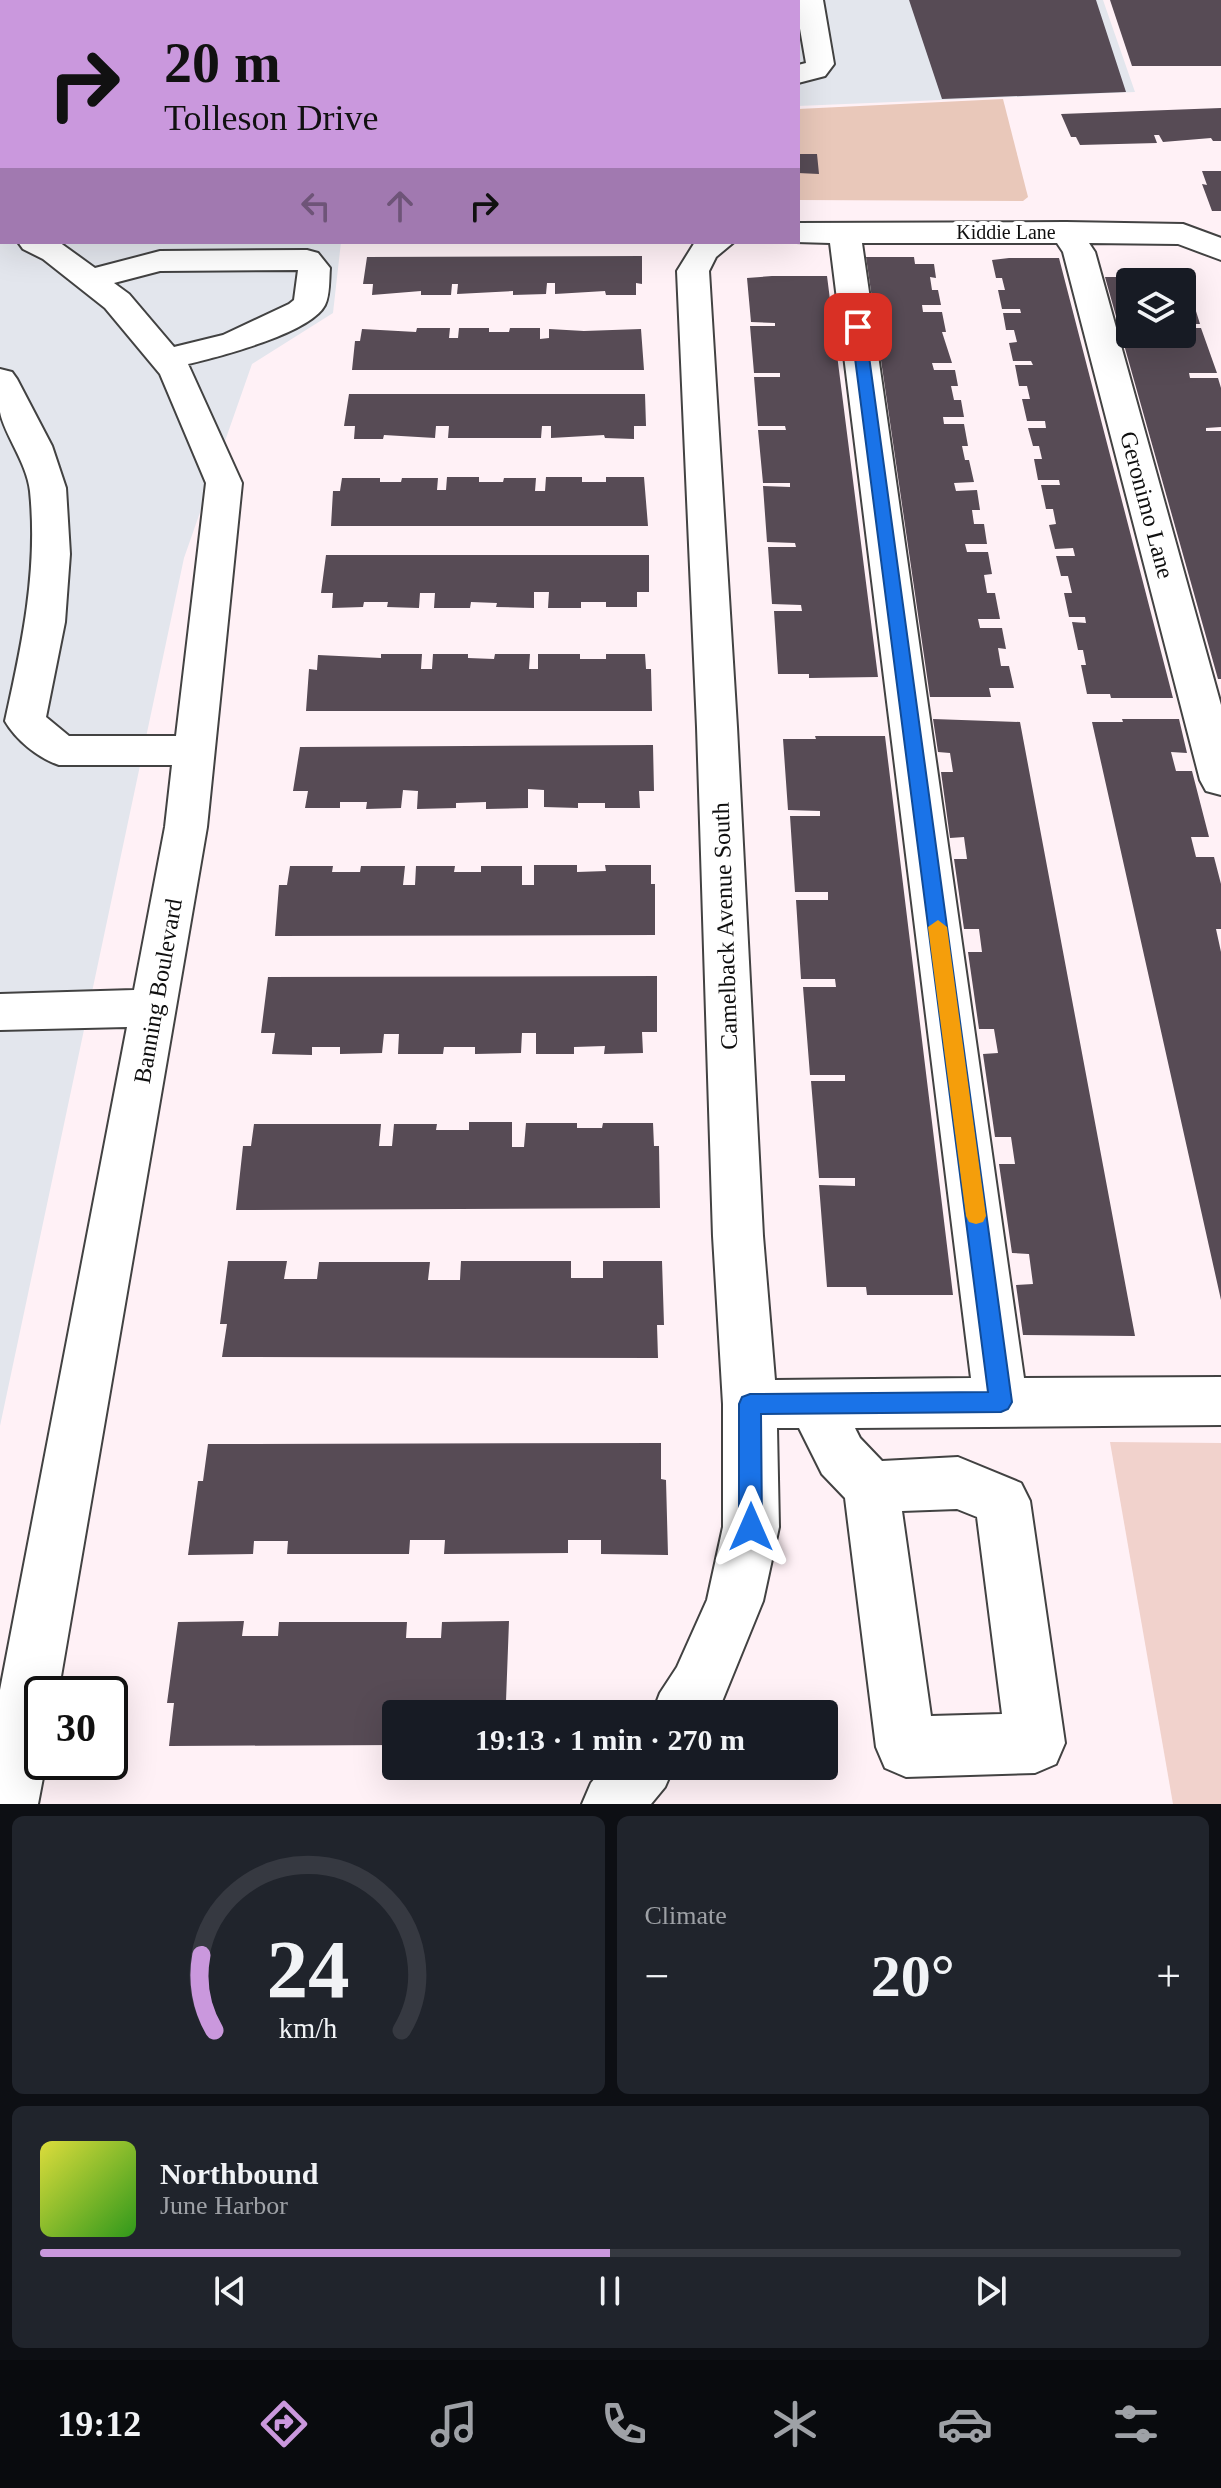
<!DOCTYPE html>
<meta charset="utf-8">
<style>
body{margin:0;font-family:Georgia,serif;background:#20242c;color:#f1f3f6;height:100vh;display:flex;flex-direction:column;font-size:30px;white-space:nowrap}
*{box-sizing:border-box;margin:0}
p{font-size:26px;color:#9ea1a6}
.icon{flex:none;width:44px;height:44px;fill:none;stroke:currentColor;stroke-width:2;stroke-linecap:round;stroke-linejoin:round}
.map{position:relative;height:1804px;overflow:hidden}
.drawer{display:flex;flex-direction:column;gap:12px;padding:12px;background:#0d0f14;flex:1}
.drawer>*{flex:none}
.guide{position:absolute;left:0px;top:0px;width:800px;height:244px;box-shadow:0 8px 32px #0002;background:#ca98dd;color:#111;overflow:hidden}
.controls{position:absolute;left:1116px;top:268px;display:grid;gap:16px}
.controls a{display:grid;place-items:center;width:80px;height:80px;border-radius:8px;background:#171b24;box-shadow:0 8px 32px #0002;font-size:40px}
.speed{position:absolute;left:24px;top:1676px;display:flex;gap:16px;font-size:40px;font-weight:700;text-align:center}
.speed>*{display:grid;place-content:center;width:104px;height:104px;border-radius:50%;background:#171b24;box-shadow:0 8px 32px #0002;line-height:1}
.speed .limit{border:4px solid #111;border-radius:12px;background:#fff;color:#111}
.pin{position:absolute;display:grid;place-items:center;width:68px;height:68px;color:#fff;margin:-34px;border-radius:16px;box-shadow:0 4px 12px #0006}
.me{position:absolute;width:88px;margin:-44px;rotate:0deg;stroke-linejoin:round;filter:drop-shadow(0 0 6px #0008)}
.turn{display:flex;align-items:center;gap:28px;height:168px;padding:0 32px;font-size:36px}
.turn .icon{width:104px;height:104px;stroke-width:2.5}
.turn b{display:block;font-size:56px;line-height:68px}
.lanes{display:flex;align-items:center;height:76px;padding:0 32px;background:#0003;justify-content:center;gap:40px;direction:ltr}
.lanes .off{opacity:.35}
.big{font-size:60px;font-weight:600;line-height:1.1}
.drawer .tile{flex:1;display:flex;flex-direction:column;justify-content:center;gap:12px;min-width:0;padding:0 28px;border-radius:12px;background:#20242c}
.drawer .dial{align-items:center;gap:0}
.dial svg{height:208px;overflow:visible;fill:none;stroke:#363941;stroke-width:7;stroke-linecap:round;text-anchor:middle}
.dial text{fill:#f1f3f6;stroke:none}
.song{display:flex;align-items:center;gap:24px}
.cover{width:96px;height:96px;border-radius:12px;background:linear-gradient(135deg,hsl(60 70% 55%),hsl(110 70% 35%))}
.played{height:8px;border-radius:4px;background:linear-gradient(90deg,#ca98dd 50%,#363941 50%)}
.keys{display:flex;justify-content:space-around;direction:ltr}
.heat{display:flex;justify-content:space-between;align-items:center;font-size:44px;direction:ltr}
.drawer .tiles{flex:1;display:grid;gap:12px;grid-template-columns:1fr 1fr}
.tile:last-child{grid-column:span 2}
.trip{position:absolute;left:382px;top:1700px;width:456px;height:80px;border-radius:8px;background:#171b24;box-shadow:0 8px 32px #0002;font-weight:600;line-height:80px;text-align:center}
.tab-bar{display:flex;height:128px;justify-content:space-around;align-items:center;background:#090b0e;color:#9ea1a6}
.tab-bar .icon{width:56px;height:56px}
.tab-bar .active{color:#ca98dd}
.tab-bar b{font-size:36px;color:#f1f3f6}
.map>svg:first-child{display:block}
.industrial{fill:#e3e6ed}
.green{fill:#e9c8ba}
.pitch{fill:#f1d2cc}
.building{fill:#574b55}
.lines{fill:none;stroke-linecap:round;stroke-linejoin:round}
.minor-casing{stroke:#424242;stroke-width:4}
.minor{fill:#fff;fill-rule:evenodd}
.route{fill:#1a73e8;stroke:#114b97;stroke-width:2}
.slow{fill:#f59e0b}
.labels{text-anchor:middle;stroke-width:8;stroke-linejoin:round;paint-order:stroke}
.far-street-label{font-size:20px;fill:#0f0f0f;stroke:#fff}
.street-label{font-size:24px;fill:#0f0f0f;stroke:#fff}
</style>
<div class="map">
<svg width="1221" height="1804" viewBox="0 0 1221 1804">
<rect width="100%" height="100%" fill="#fff1f6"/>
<path class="industrial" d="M0,0h1103l32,92 -337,14v-104h-796v240h339l-8,71 -81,51 -68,194 -184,868z"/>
<path class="green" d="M1003,99l25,98 -5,4 -225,-1v-91z"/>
<path class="pitch" d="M1110,1442l111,1v361h-48z"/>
<path class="building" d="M909,0h187l30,92 -184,7z
M1110,0h111v66h-89z
M1221,108v33h-8l-2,-3 -48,4 -4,-7h-5l3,8 -77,2 -4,-8h-5l-10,-23z
M798,154h19l2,20 -21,-1z
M1202,171h19v40h-9l-10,-27 5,1z
M642,256v28l-6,-1v12h-30l-1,-4 -50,3v-11h-8l-1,11 -33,1v-4l-56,3 1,-10h-6l-1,11h-30v-4l-49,4 1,-11h-10l4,-27z
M866,257h48l1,7h19l2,14 -6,-1 2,13h6l3,15h-19l1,7h19l4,20h-4l10,31h-20l2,7h21l3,16h-7l3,14h7l3,17h-21l1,7h20l4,22h-6l3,14h4l5,22 -20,1 2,8 21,-1 3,20h-8l2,14h10l3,20h-22l2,8h21l4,22 -8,1 3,18h8l5,26h-22l2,9h22l4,21 -8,-1 3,18h8l5,22h-25l2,9h-61z
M1009,258h50l114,440h-62l-1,-4h-23l-6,-29h5l-3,-15h-5l-6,-28 14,1 -1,-6h-16l-5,-24h8l-4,-17h-7l-5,-20h19l-2,-8 -18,1 -6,-24 7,-1 -3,-15h-7l-5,-24h19l-1,-5h-21l-4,-21h8l-3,-13h-6l-5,-18h18l-1,-7h-18l-5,-22h8l-3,-13h-8l-4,-21h18l-2,-4h-18l-4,-18 8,-1 -3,-12h-8l-3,-17h18l-1,-4h-18l-4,-19h7l-3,-12h-6l-4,-18z
M772,276h55l51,401 -69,1v-4h-31l-4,-63h28l-1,-6 -29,-1 -4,-57h28l-1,-4 -28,-1 -4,-56 27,1v-4h-27l-5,-53h28l-1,-4h-27l-4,-49h26v-4h-26l-4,-47h25v-3l-24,-1 -4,-44z
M1105,277h54l1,5h-30v52h52v-6h19l16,45h-28l1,5h28l3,10v39l-15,1v3h15v248h-3z
M1171,279h15l14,45h-18v-42h-10z
M417,328h33l-1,10h9l1,-10h30v4h20l1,-4h30v11l9,-1v-9l35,2 57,-2 3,41h-292l3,-29h5l2,-12 54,3z
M349,394h296l1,32h-12v13l-29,-1 -1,-3 -53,3v-12h-9l-1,12h-93l1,-12h-13l-1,12 -51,-3 -1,4h-29l1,-13h-11z
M447,477h32v5h24l1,-4h32l-1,13h10l1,-14h36v5h24v-5h38l4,49h-317l2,-35h7l2,-13h38v4h21l1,-4h36l-1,12h9z
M326,555h323v37h-12v15h-31v-5h-25v6h-33l1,-16h-15v16l-38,-1 1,-4 -26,-1 -1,6h-36l1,-15h-15l-1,15 -32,-1 1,-5h-24l-1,5 -31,1 1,-15h-12z
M381,654h41l-1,15h11l1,-15h35v4l26,1 1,-5h35l-1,15h9v-15h42v5h26v-5h39l1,15h5l1,42h-346l3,-42 8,1 1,-15 63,3z
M933,719l87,3 115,614 -112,-1 -7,-50 17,-1 -4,-30 -17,-1 -13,-89h16l-4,-27h-16l-12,-83 15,-1 -4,-24h-15l-11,-77h14l-3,-23h-15l-10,-70h13l-3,-22 -14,1 -9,-66h12l-3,-19 -12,-1z
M1122,719h57l8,34 -16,-1 5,19h16l17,66h-18l5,20h18l7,27v45h-5l5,23v348l-129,-578h31z
M815,736h70l68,559h-86l-1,-8h-39l-8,-102 36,1v-8h-36l-8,-97h34v-6h-35l-7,-88h33l-1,-8h-34l-5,-79h32v-8h-33l-5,-76h30v-5l-32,-1 -5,-71h33z
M653,745l1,46h-15l1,17h-35v-5h-27v5l-34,-1v-17l-16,-1v19l-42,1v-7l-30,1v5l-39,1 1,-18 -15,-1 -2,18 -35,1 1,-7h-27v6h-35l3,-17h-15l7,-44z
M534,865h43v7l29,-1 -1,-6h46v19h4v51l-380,1 4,-51h8l3,-19h43l-1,6h28l1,-6h44l-2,19h12l1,-19h39l-1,6h27v-6h41v19h12z
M657,976v56h-15l1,21 -39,1 1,-8 -31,1v7h-38v-21h-14l-1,20 -46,1v-7h-31l-1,7h-45l1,-20h-15l-2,19 -42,1v-7h-28v8l-40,-1 3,-21h-14l7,-56z
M469,1122h43v25h12l2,-24h51v5h25l1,-5h50l1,23h5l1,62 -424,2 7,-64h8l3,-22h127l-2,22h13l2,-22h43l-1,6h33z
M228,1261h59l-3,18h33l2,-17h111l-2,18h32l1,-19h110v17h32v-17h59l2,64h-7l1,33 -436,-1 5,-33h-7z
M661,1443v36l5,1 2,75 -67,-1v-14h-33v13l-124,1 1,-14h-35l-1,14h-122l1,-13h-34l-1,13 -65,1 10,-74h5l5,-37z
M244,1621l-2,15h36l1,-14h128l-1,16h35l1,-16 67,-1 -3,80h-9l-1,13h-100v31l-227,1 5,-43h-7l11,-81z"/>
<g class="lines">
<g class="minor-casing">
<path id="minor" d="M795,0h28l11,64 -9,12 -27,7v-18l8,-2z
M0,215h2v19h-2z
M1066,222l117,2 38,14v22l-43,-16 -89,-1 6,9 126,453v90l-15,-4 -6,-11 -137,-528 -6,-9h-195l162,1135 197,-1v48l-366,3 5,10 22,23 76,-4 63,26 9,18 35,242 -9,21 -21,9 -129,4 -21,-9 -9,-21 -31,-249 -23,-24 -23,-46h-22l2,99 -16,74 -44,108 -4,5h-63l8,-21 17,-26 30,-67 16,-73v-123l-10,-168 -16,-509 -20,-456 18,-29h39l-18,15 -7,14 28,456 26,509 12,144 196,-2 -141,-1135 -34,-1 2,-19zM957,1509l20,8 25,197 -71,2 -29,-205z
M18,242h41l36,26 65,-17 147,-1 11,3 12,15c-1,11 0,27 -5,37 -14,28 -107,52 -137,59l54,119 -35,344 -149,867h-16v68h4l-8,42h-38v-114l127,-663 -127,3v-36l134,-4 31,-163 7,-62h-113c-21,-7 -43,-25 -54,-44 17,-76 33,-151 25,-230 -3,-28 -26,-57 -30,-79 0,-14 0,-30 0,-43l12,3 5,7 35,67 14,42 4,66 -5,68 -19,95 23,19h107l30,-253 -46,-109 -55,-66 -62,-49 -20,-10zM298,270l-4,30 -5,4 -66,31 -49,12 -45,-53 -15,-11 46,-12z
M605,1766h69l-9,21 -14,17h-69l9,-21z"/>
</g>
<use href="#minor" class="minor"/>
</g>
<path class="route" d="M858,323l7,4 147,1075 -4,7 -7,3 -240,2 1,113 -3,7 -8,4 -9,-4 -3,-7v-123l3,-7 8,-3 238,-2 -137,-1065z"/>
<path class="slow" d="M938,920l9,7 39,289 -3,6 -7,2 -7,-2 -3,-6 -38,-289z"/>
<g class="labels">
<g class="far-street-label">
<text x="1006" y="239">Kiddie Lane</text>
</g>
<g class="street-label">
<text transform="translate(1147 505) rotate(75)" y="8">Geronimo Lane</text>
<text transform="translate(725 926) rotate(-92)" y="8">Camelback Avenue South</text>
<text transform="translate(158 991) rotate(-80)" y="8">Banning Boulevard</text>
</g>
</g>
</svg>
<div class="controls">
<a><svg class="icon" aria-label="layers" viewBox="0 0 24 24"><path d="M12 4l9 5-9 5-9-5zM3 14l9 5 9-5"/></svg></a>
</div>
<div class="speed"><div class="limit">30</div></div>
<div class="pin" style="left:858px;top:327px;background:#d93025"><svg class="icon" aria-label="arrive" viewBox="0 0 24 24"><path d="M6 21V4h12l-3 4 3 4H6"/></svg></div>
<svg class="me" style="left:751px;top:1527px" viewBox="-20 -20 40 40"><path d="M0-17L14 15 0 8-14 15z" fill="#1a73e8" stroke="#fff" stroke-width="4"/></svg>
<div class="trip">19:13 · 1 min · 270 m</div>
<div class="guide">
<div class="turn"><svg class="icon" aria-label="right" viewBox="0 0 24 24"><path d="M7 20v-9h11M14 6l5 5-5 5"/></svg><div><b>20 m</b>Tolleson Drive</div></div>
<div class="lanes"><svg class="icon off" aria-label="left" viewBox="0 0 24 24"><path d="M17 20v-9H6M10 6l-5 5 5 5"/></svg><svg class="icon off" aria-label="ahead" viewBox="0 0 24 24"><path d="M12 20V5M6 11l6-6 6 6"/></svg><svg class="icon" aria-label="right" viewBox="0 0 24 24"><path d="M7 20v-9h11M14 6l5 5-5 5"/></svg></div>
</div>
</div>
<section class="drawer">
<div class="tiles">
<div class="tile dial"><svg viewBox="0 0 100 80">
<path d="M14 69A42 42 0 1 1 86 69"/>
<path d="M14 69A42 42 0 0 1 9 40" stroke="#ca98dd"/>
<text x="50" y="56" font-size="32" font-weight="700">24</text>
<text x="50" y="72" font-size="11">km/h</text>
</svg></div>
<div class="tile"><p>Climate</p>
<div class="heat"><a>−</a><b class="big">20°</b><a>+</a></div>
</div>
<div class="tile">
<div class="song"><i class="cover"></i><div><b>Northbound</b><p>June Harbor</p></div></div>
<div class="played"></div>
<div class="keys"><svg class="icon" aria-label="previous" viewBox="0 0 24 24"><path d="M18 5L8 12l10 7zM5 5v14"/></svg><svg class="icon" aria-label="pause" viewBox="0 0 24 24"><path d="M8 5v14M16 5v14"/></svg><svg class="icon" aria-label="next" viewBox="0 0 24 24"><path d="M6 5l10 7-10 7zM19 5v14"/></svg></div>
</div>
</div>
</section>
<nav class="tab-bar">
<b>19:12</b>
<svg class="icon active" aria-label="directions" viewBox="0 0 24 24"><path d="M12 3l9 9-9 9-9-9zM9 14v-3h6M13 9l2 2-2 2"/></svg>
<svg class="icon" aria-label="music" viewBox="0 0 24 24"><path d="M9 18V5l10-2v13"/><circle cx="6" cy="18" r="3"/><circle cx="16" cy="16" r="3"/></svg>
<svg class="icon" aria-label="phone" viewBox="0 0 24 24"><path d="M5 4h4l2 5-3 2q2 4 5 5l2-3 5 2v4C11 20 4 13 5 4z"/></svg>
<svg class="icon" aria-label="climate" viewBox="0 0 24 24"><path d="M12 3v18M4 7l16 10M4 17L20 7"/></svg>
<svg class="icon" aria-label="car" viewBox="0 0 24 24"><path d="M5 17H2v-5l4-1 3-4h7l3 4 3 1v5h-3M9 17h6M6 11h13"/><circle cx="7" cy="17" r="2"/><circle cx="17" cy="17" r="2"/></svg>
<svg class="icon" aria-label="filters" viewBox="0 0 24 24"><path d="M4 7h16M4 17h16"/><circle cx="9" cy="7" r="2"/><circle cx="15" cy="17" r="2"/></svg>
</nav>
